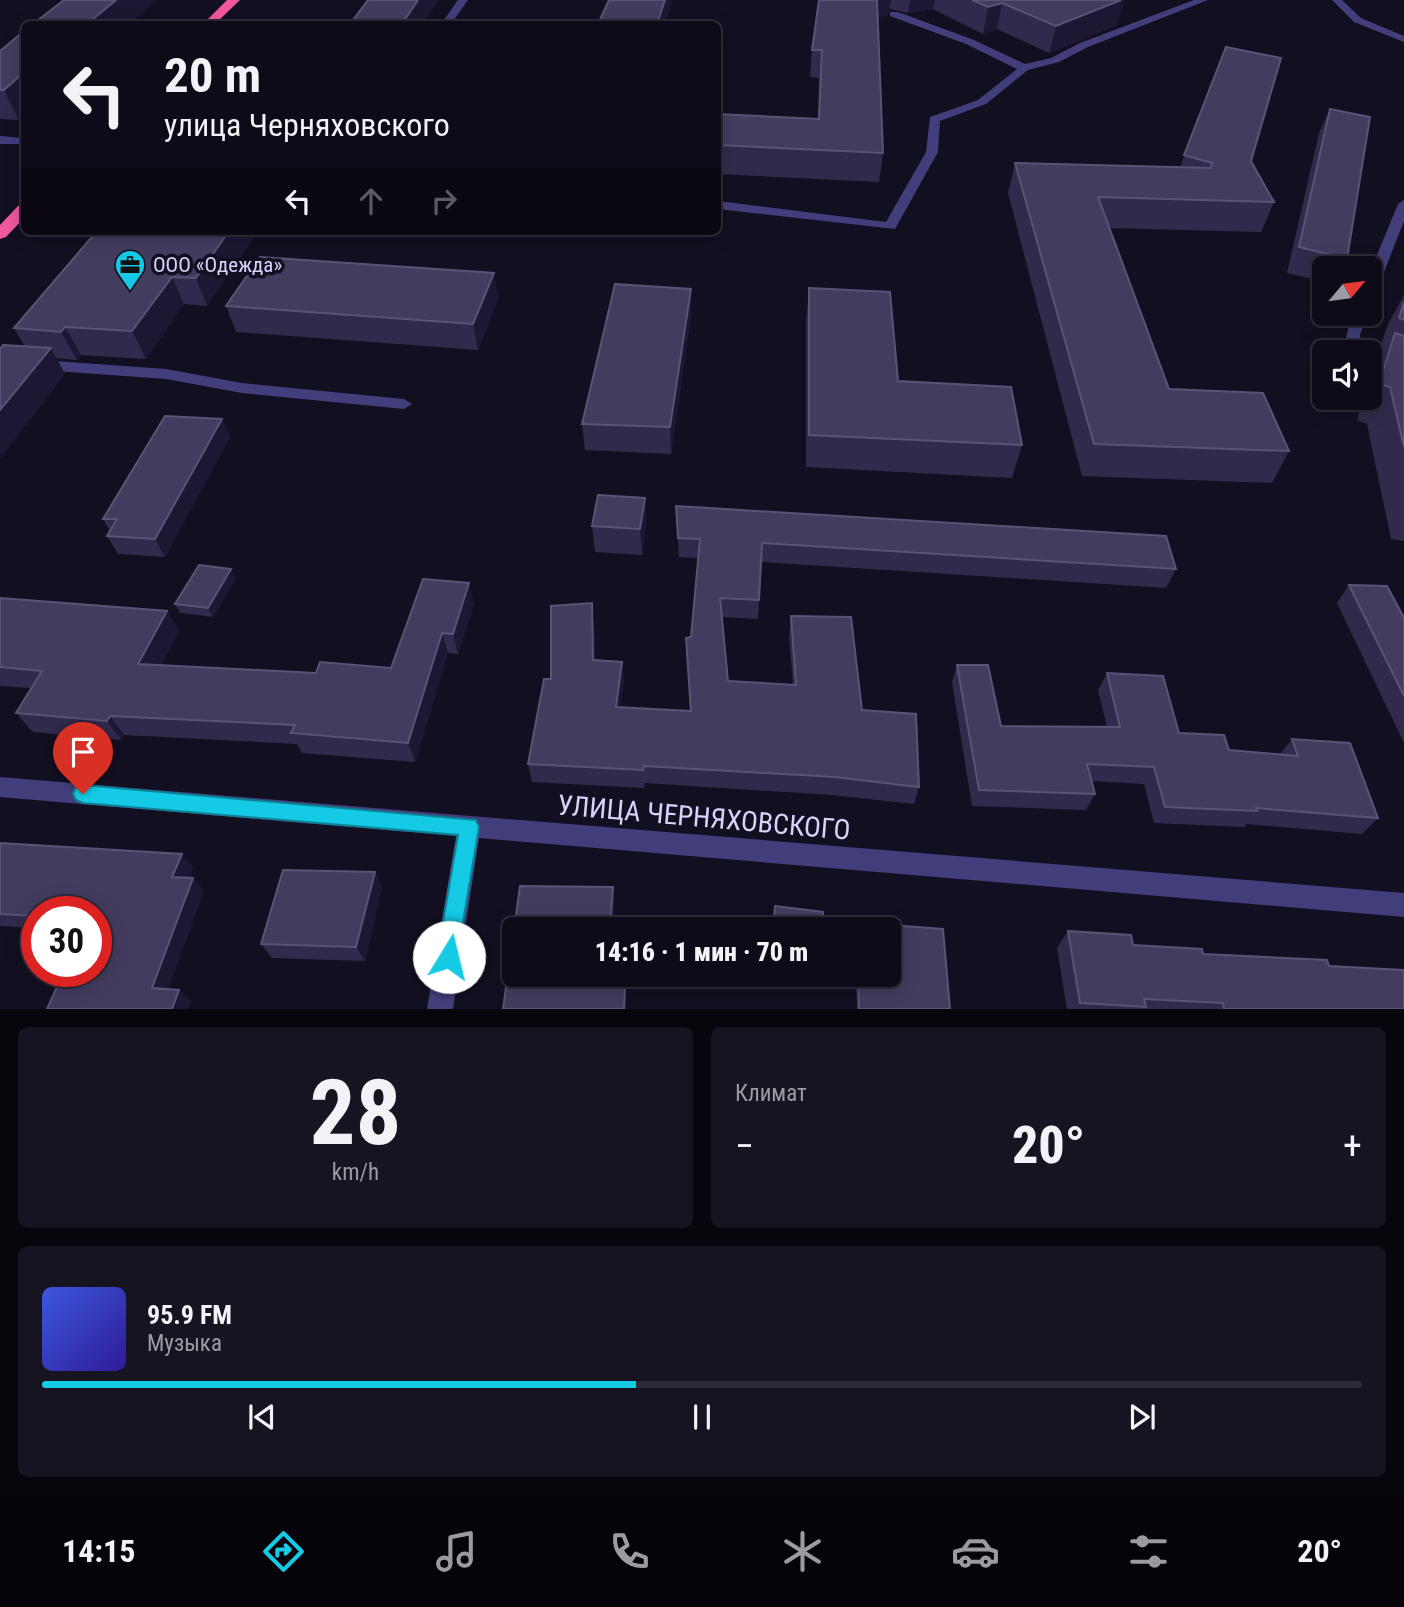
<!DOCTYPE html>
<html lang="ru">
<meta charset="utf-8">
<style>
body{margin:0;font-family:"Roboto Condensed",sans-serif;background:#171421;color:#f1f3f6;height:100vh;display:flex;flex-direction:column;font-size:26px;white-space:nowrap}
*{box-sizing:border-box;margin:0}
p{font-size:23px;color:#9b9ba2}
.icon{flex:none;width:38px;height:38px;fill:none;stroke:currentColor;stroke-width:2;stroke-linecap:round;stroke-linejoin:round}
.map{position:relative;height:1009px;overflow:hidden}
.drawer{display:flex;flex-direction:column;gap:18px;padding:18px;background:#08060d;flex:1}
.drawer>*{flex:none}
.hud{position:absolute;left:21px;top:21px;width:700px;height:214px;border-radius:10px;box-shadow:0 4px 18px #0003,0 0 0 2px #2e2b37;background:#0e0b18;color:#f1f3f6;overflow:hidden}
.needle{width:46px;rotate:61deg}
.buttons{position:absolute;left:1312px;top:256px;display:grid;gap:14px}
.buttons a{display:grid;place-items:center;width:70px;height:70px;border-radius:10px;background:#0e0b18;box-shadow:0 4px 18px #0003,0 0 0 2px #2e2b37;font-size:35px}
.speed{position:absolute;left:21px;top:896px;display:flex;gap:14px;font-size:35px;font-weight:700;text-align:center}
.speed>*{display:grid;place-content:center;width:91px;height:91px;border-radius:50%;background:#0e0b18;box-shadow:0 4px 18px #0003,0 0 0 2px #2e2b37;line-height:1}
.speed .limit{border:10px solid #d22;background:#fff;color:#111}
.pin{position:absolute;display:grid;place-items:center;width:60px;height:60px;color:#fff;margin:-72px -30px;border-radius:50% 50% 50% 0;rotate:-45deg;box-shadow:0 0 7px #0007}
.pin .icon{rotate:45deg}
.me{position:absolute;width:77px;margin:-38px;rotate:9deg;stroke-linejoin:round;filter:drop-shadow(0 0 5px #0008)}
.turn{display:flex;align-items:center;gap:24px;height:147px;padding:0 28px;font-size:32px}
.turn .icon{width:91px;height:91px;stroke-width:2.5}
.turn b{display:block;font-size:49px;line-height:60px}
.lanes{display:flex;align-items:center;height:66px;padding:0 28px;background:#0003;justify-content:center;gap:35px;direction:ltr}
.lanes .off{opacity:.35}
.big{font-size:52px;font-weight:800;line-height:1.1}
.drawer .tile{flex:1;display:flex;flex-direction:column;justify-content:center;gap:10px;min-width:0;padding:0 24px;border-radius:10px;background:#171421}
.drawer .dial{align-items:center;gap:0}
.dial b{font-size:91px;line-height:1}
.song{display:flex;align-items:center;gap:21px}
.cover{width:84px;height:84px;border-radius:10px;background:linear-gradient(135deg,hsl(230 70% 55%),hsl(250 70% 35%))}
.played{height:7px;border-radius:4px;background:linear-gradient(90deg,#14cae5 45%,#2e2b37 45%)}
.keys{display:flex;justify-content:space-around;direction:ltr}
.heat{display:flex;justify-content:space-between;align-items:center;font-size:38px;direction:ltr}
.drawer .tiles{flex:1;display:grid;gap:18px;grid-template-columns:1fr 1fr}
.tile:last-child{grid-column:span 2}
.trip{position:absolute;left:502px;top:917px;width:399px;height:70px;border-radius:10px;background:#0e0b18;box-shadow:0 4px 18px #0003,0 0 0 2px #2e2b37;font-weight:800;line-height:70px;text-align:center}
.menu{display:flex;height:112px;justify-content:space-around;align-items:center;background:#06040a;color:#9b9ba2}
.menu .icon{width:49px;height:49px}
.menu .active{color:#14cae5}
.menu b{font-size:32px;color:#f1f3f6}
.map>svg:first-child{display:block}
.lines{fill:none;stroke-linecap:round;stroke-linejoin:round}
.minor{fill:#423e7b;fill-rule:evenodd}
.highway{fill:#f0589d;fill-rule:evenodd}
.wall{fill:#322a4c}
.shaded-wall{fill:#1d1733}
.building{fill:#433c5f;stroke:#5b5377;stroke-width:2}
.route{fill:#14cae5;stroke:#0d8395;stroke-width:2}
.labels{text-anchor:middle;stroke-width:7;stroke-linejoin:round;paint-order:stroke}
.far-poi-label{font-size:21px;fill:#d8d2fb;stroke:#120f20;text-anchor:start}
.near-street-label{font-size:28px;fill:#d8d2fb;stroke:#120f20}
</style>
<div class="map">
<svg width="1404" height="1009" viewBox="0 0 1404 1009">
<rect width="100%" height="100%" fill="#120f20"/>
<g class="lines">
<path class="minor" d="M458,0h10l-17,24h-10z
M1194,0h14l-120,47 -29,15 -31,8 -42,34 -46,17 -2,31 -43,77 -177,-20v-8l168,21 40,-70 4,-35 48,-17 39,-31 -51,-25 -76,-28v-4h8l76,28 51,24 26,-6 29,-15z
M1332,0h10l19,18 43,18v6l-50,-20z
M0,136l24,2v6h-24z
M1404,200v21l-27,69 -7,4v-22l28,-68z
M1354,313h14l-8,22 1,12 5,5h-18c-5,-14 1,-25 6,-39z
M1370,354l34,14v11l-34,-14z
M0,357l166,12 76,14 162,16 8,5 -8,5 -162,-16 -76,-14 -166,-12z
M0,777l1404,116v24l-925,-79 -26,171h-26l29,-173 -456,-39z"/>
<path class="highway" d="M227,0h13l-25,24h-12z
M24,204v14l-18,19 -6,2v-14l18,-19z"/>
</g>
<path class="wall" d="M819,0h305l-7,25 -68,28 -52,-24 -14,5 -50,-25 -25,4 -18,-4 -3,7 -9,1 5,136 -4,29 -161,-8v-60l100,5 1,-41 -9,-1 2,-27z
M1226,47l25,114 23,41 -13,30 -152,-4 60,161 120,62 -17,32 -190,-7 -74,-283 7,-30 165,4z
M0,51l19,69 -19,-1z
M1330,109l17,150 -5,9h-17v14l-38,-9 32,-140z
M258,231l-51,75 -23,-2 -38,55 -65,-4 -4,5 -21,-2 9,16 -65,84v-109l25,-2 -11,-19z
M494,273l4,26 -20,51 -242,-18 -10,-26z
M809,288l89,93 124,64 -10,33 -206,-11v-146z
M691,289v26l-20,139 -86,-4 -3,-26z
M1404,295v246l-13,-2 -24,-115 -10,-4 7,-23h6v-18l3,-10 8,-13 -3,-2 10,-30z
M222,419l8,18 -65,120 -47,-3 -11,-18 3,-5 -7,-12z
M645,498l1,26 -4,31 -47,-3 -3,-26z
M676,506l500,63 -10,19 -405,-26 -3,57 -36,-2 6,64 65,4 -4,-50 2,-19 128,171 -5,17 -82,-9 -187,-12 -1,5 -112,-6 -4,-18 23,-85 43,-57 1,38 29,20 -4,27 70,4 -4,-73 5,-1 7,-79 -19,-1z
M236,578l-23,39 -33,-4 -5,-9z
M1349,585l55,33v125l-67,-140z
M0,598l167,13 12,20 -18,34 155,8 75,-5 83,-64 -16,50 -10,-1 -33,109 -113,-9 -5,-9 -173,-9 -3,5 -88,-8 -17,-19 15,-25 -31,-2z
M957,665l44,61 106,1 -9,-37 9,-17 72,60 50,17 51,4 12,-15 86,79 -16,16 -116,-10 -1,3 -91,-4 -10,-39 -52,-3 3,13 -9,16 -114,-4 -20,-124z
M0,843l193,24 -4,11h4l11,13 -36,98 11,1 12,12 -3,7h-141l54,-37 2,-39 -7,-1v-20h-59v16l-37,-2z
M375,872l7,15 -17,74 -93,-3 -11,-14z
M823,920l127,89h-93l-1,-27 -56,-7h89z
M1068,931l65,14 70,9 126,12 75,43h-337l-10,-61z"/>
<path class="shaded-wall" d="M116,0h41l-27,24h-43z
M418,0h21l-16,24h-21z
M665,0h8l-8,24h-8z
M876,0h15l-1,9 -3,7 -13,2z
M910,0h25l-2,9 -25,4z
M1121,0h3l-7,25 -68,28 7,-27z
M1002,3l-5,26 -14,5 5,-27z
M24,72v43l-5,5 -15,-30z
M229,231h29l-51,75 -11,-28z
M494,273l4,26 -20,51 -5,-26z
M172,277l12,27 -38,55 -14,-28z
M691,289v26l-20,139 -1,-27z
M65,327l16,28 -4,5 -16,-28z
M51,348l14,26 -65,84v-48z
M222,419l8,18 -65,120 -10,-18z
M645,498l1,26 -4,31 -2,-26z
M231,569l5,9 -23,39 -5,-9z
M469,583l5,21 -16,50 -5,-20z
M592,603l2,19 2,57 -3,-19z
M167,611l12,20 -28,53 -13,-20z
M442,633l6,20 -33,109 -7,-19z
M622,662l2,18 -6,45 -2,-18z
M110,716l14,19 -3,5 -14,-19z
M182,854l11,13 -10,24 -11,-14z
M375,872l7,15 -17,74 -9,-14z
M193,878l11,13 -40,109 -12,-12z
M613,887l2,15 -2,27h-3z
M607,975h3l-1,23 -3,-13z
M625,985l2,13 -1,11h-2z
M179,990l12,12 -3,7h-16z"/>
<path class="building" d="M64,0h52l-29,24h-54z
M368,0h50l-16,24h-52z
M609,0h56l-8,24h-59z
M819,0h58l6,153 -165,-8v-31l101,5 3,-69h-10z
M972,0h149l-65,26 -54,-23 -14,4z
M24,31v41l-20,18h-4v-39z
M1226,47l55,11 -30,103 23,41 -176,-5 71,192 94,4 26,58 -195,-7 -79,-281 196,5 1,-5 -28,-8z
M1330,109l40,8 -23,142 -48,-12z
M97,231h132l-33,47 -24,-1 -40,54 -67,-4 -4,5 -47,-4z
M260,257l234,16 -21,51 -247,-18z
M615,284l76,5 -21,138 -88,-3z
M809,288l81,4 8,89 113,6 11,58 -213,-10z
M1404,302v18l-5,-2z
M1395,333l9,3v111l-14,-60 -11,-3z
M3,345l48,3 -51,62v-61z
M165,416l57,3 -67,120 -48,-3 10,-17h-14z
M598,495l47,3 -5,31 -48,-3z
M676,506l490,30 10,33 -414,-26 -3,57 -39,-2 8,83 68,4 -5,-69 60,1 11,93 54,4 3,73 -84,-10 -191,-11 -1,4 -115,-6 16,-85h7v-73l41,-3 1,57 29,2 -6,45 75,4 -5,-73 5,-1 9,-98 -22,-1z
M199,565l32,4 -23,39 -33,-4z
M423,579l46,4 -16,51 -11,-1 -34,110 -117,-10 4,-8 -185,-9 -3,5 -91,-8 26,-42 -42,-4v-69l167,13 -29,53 178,9 4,-11 71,6z
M1349,585l38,1 17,32v78z
M957,665h31l13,61 119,1 -13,-54 56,3 16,57 45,2 5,15 69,6 -6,-17 58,4 28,75 -122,-10 1,3 -92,-4 -11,-40 -67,-3 8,30 -116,-4z
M0,843l182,11 -10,23 21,1 -41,110 27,2 -7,19h-125l17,-38 37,1 3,-51 -8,-1v-8h-59v4l-37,-2z
M283,870l92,2 -19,75 -95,-3z
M520,886l93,1 -3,42h-96v46h93l-1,10h19l-1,24h-121z
M775,906l48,6v8l120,9 7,80h-91l-1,-34h31v-46h-116z
M1068,931l63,4 2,10 69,4 1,5 124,6 2,6 75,4v39h-180l-1,-6 -79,-4 2,8 -66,-4z"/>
<path class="route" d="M83,785l393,35 3,7 -23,137 -7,4 -8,-4 -4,-7 21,-122 -375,-32 -7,-3 -3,-6 3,-7z"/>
<defs>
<g id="office-pin" transform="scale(1.575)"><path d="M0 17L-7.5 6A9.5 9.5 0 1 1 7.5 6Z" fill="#14cae5" stroke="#120f20"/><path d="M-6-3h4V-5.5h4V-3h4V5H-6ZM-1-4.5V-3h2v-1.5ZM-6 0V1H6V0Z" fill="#111"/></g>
</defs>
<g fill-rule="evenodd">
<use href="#office-pin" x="130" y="265"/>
</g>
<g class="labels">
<g class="far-poi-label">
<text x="153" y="272">ООО «Одежда»</text>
</g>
<g class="near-street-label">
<text transform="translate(704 817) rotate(5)" y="10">УЛИЦА ЧЕРНЯХОВСКОГО</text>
</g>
</g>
</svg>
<div class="buttons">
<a><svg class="needle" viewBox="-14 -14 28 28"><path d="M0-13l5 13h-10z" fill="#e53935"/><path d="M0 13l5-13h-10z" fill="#9b9ba2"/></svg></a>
<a><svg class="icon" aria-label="sound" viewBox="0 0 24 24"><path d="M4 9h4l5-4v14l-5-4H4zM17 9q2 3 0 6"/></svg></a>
</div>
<div class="speed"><div class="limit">30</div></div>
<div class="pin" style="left:83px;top:794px;background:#d93025"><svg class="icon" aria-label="arrive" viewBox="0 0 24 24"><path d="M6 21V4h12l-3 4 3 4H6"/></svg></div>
<svg class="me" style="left:449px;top:957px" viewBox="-20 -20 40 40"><circle r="19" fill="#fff"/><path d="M0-13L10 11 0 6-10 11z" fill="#14cae5"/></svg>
<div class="trip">14:16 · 1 мин · 70 m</div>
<div class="hud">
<div class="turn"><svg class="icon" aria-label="left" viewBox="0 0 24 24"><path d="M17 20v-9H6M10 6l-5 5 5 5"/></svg><div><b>20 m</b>улица Черняховского</div></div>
<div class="lanes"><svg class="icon" aria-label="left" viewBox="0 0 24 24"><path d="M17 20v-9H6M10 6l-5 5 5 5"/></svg><svg class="icon off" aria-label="ahead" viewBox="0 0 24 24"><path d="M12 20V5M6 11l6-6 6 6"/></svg><svg class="icon off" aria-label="right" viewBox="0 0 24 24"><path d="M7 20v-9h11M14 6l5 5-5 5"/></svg></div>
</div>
</div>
<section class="drawer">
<div class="tiles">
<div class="tile dial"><b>28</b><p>km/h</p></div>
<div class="tile"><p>Климат</p>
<div class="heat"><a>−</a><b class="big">20°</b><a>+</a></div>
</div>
<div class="tile">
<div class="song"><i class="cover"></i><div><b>95.9 FM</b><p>Музыка</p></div></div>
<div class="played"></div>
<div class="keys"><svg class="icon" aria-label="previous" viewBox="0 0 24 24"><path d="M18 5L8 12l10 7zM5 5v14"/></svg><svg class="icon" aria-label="pause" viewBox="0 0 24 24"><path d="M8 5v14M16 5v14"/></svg><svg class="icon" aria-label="next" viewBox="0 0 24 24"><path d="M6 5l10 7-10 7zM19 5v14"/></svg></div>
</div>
</div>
</section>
<nav class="menu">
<b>14:15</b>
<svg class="icon active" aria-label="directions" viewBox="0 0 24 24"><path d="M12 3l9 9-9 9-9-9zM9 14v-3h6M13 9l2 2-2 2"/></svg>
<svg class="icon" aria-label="music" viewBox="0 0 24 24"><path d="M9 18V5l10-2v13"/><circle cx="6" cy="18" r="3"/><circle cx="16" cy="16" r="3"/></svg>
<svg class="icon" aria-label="phone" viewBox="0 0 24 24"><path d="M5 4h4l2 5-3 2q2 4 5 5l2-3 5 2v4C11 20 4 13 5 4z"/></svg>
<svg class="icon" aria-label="climate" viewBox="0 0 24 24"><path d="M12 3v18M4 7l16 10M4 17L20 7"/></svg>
<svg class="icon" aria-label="car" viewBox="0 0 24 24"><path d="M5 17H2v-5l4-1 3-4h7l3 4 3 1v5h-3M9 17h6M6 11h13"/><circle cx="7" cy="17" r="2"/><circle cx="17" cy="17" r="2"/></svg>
<svg class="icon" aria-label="filters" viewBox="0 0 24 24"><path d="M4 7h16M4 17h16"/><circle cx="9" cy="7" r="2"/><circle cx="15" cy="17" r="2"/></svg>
<b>20°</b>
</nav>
